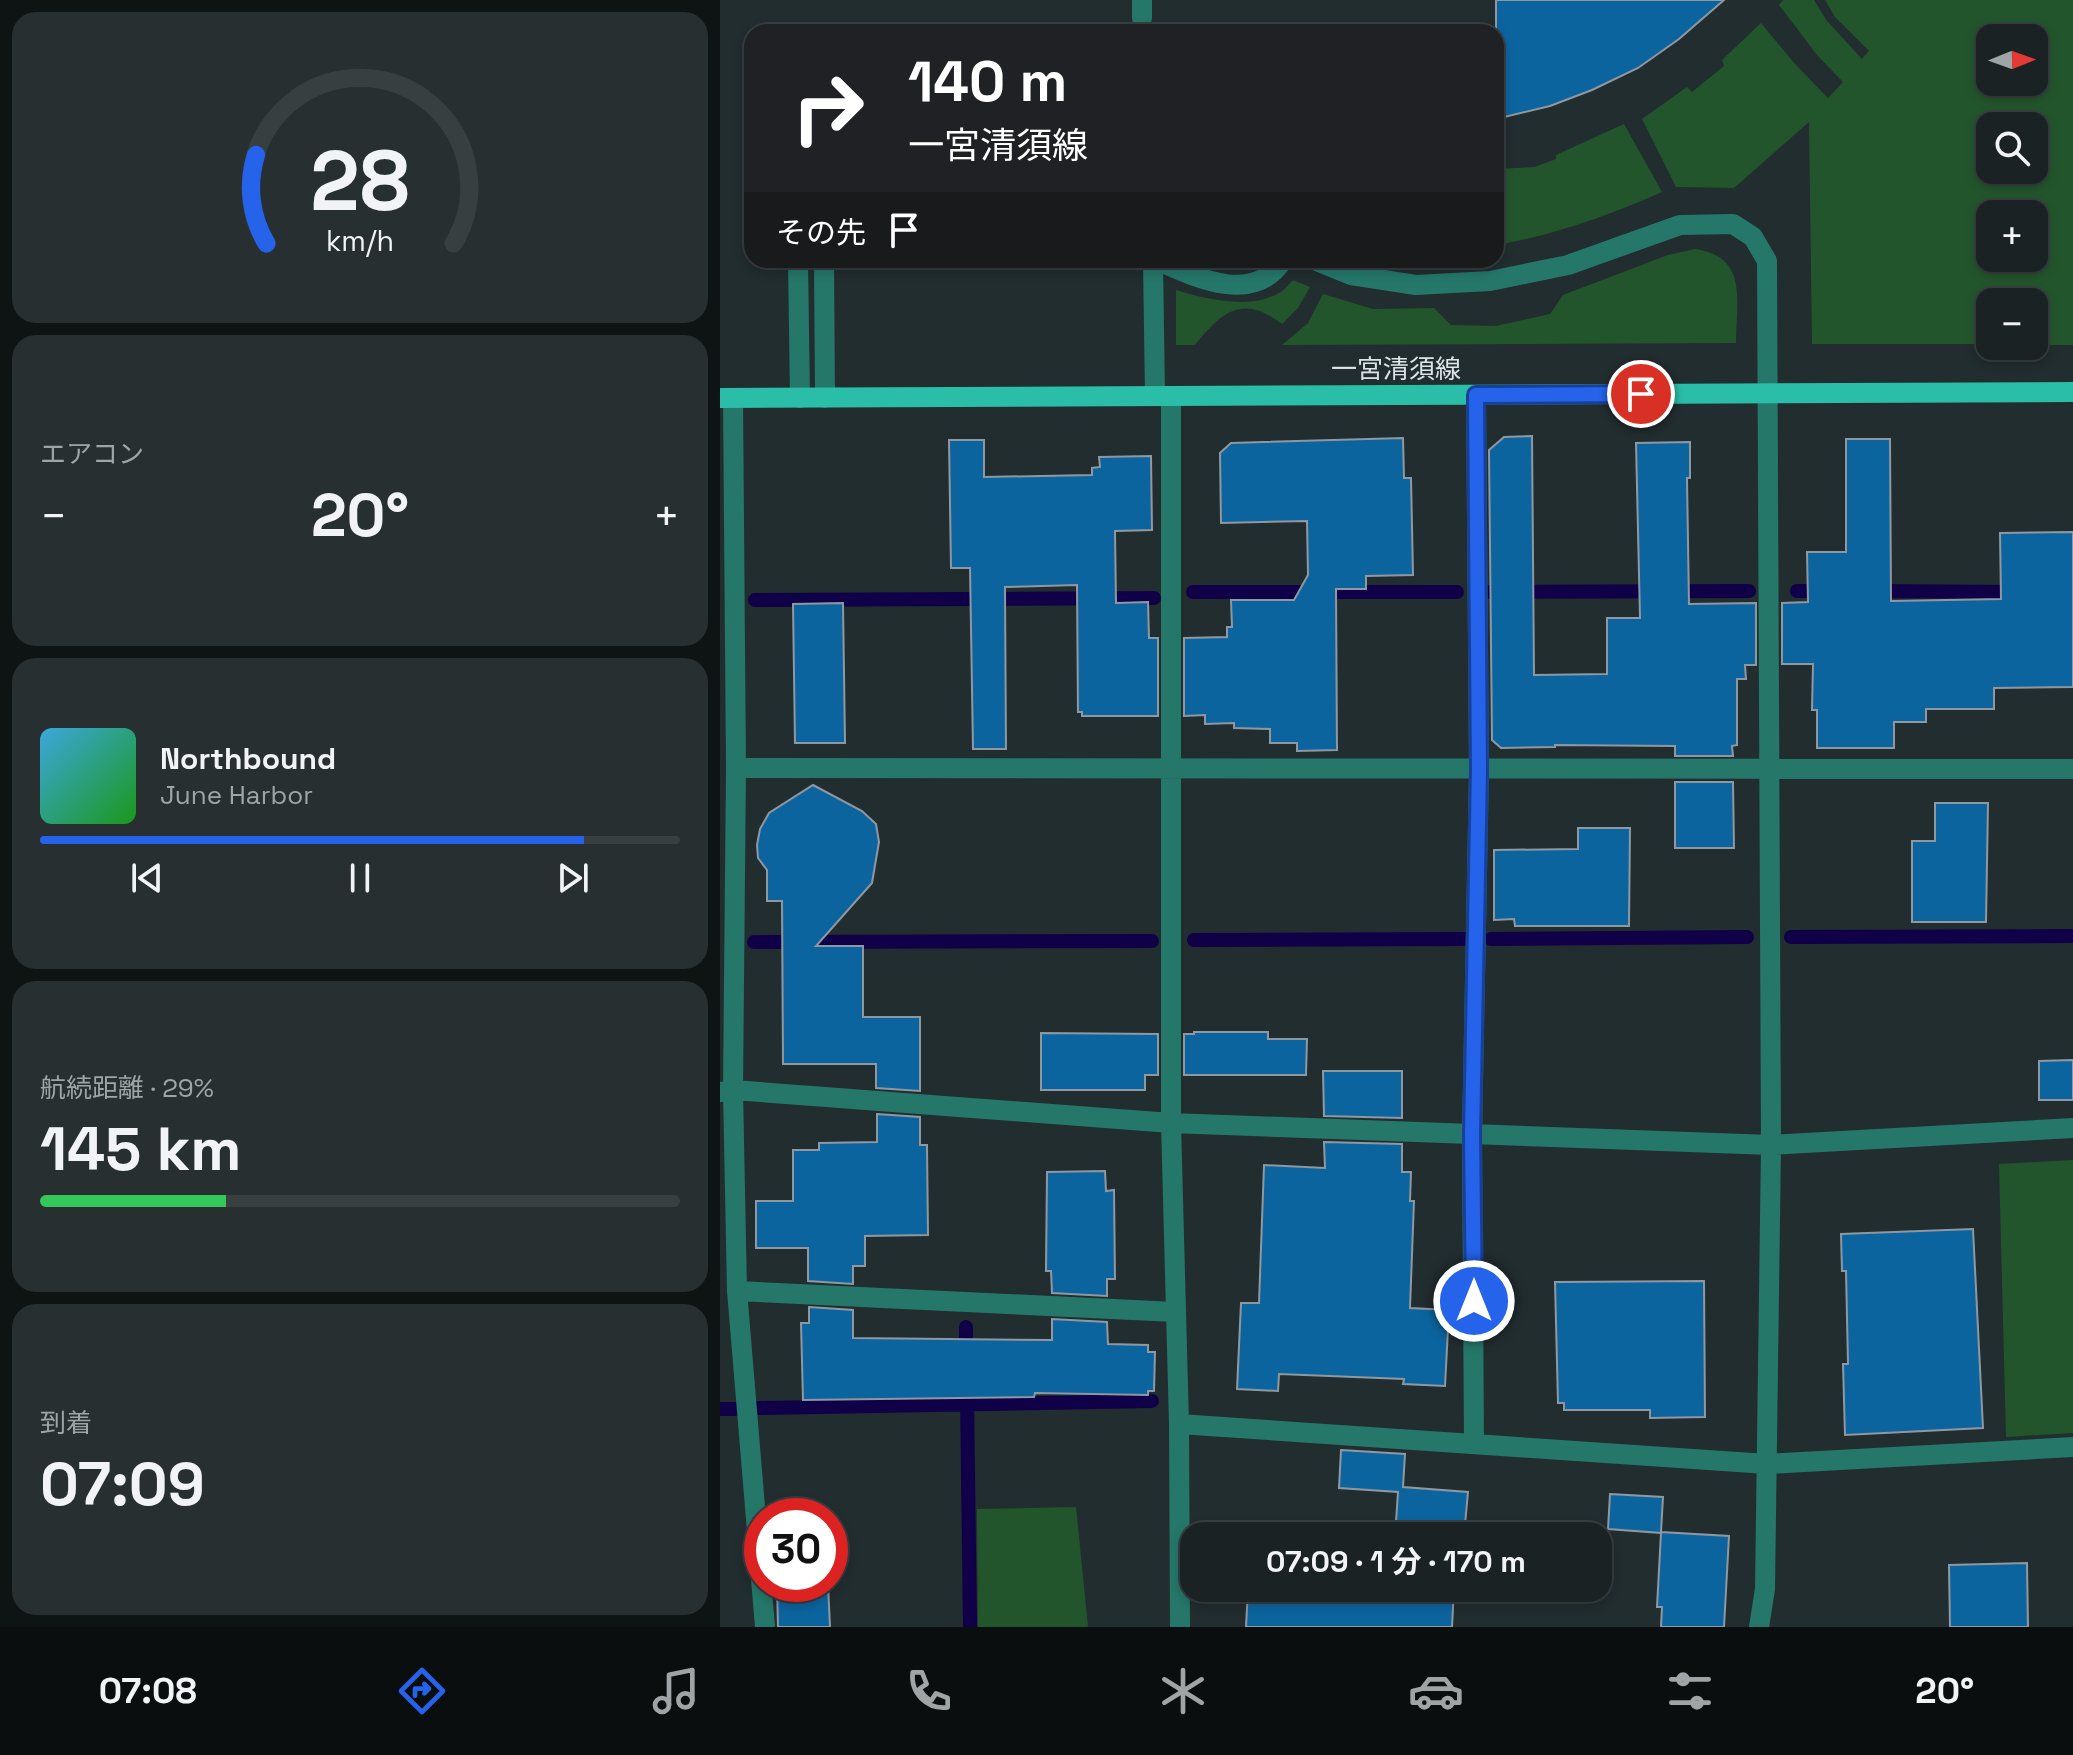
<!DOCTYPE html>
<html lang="ja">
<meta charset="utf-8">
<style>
body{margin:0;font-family:"Space Grotesk","Noto Sans JP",sans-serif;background:#272f31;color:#f1f3f6;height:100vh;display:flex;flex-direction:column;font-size:30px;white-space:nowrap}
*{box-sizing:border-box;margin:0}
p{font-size:26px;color:#9fa4a6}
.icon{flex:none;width:44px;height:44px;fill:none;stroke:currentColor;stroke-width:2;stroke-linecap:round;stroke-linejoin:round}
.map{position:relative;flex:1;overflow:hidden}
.drawer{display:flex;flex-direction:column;gap:12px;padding:12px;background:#0e1314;width:720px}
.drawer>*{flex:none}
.top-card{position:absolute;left:24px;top:24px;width:760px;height:244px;border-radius:24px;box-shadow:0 4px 12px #0003,0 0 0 2px #383f41;background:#202124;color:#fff;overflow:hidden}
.needle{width:52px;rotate:89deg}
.buttons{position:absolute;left:1256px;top:24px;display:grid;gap:16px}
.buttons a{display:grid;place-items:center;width:72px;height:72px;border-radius:16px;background:#1a2224;box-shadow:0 4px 12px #0003,0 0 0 2px #383f41;font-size:40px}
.speed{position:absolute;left:24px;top:1498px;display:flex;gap:16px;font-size:40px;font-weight:700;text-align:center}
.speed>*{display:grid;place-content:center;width:104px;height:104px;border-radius:50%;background:#1a2224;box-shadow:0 4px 12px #0003,0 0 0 2px #383f41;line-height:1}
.speed .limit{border:12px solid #d22;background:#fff;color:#111}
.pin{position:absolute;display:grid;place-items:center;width:68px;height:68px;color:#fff;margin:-34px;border:4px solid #fff;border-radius:50%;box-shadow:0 2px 8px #0007}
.me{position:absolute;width:88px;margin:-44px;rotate:0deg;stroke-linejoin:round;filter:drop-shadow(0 0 6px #0008)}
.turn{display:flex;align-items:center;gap:28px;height:168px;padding:0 32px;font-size:36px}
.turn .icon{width:104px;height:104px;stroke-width:2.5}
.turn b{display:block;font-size:56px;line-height:68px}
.then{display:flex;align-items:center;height:76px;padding:0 32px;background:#0003;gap:16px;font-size:30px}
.big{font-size:60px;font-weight:700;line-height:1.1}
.drawer .widget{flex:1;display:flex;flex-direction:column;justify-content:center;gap:12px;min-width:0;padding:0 28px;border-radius:24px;background:#272f31}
.drawer .dial{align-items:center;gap:0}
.dial svg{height:208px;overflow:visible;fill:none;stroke:#383f41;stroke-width:7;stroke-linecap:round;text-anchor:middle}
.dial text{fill:#f1f3f6;stroke:none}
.song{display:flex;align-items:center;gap:24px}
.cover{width:96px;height:96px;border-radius:12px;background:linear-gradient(135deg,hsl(200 70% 55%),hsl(120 70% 35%))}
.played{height:8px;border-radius:4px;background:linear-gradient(90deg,#2563eb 85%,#383f41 85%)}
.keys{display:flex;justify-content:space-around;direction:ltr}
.heat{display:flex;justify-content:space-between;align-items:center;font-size:44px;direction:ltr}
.charge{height:12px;border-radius:6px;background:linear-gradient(90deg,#34c759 29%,#383f41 0)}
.trip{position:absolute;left:460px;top:1522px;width:432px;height:80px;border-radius:24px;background:#1a2224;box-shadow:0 4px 12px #0003,0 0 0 2px #383f41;font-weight:700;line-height:80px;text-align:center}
.dock{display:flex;height:128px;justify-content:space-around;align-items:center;background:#0a0e0e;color:#9fa4a6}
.dock .icon{width:56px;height:56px}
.dock .active{color:#2563eb}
.dock b{font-size:36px;color:#f1f3f6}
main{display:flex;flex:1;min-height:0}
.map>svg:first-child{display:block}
.green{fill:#23552c;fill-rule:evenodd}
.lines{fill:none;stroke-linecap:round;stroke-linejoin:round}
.stream{stroke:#0f0047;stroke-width:14}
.building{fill:#0c649f;stroke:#8f98a1;stroke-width:2}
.minor{stroke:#25776a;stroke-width:20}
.major{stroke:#2abea8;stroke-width:20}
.route-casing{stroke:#184099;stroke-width:20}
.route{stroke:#2563eb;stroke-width:14}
.labels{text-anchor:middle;stroke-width:8;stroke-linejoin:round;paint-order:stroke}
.street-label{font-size:26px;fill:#dde4e5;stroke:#222d30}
</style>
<main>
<section class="drawer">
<div class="widget dial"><svg viewBox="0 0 100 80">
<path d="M14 69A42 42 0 1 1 86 69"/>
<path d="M14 69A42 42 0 0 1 10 35" stroke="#2563eb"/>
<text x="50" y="56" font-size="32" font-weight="700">28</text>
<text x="50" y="72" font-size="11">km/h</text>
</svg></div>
<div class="widget"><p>エアコン</p>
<div class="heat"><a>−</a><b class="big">20°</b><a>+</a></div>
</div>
<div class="widget">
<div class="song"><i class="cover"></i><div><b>Northbound</b><p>June Harbor</p></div></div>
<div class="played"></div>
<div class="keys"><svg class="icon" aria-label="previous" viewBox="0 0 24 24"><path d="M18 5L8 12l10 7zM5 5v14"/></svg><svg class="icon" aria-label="pause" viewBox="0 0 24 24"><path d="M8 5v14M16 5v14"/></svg><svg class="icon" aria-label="next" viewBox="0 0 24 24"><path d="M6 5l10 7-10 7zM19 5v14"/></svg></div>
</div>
<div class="widget"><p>航続距離 · 29%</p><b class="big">145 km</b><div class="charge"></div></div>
<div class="widget"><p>到着</p><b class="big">07:09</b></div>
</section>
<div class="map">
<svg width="1353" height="1627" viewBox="0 0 1353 1627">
<rect width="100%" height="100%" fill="#222d30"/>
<path class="green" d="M1063,0h31l13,21 35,38 7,-8 -34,-34 -10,-17h248v345h-39v-43h-44v42h-178l-3,-222 -75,66 -58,-1 -34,-68 45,-32 5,5 32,-26 -2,-6 39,-37 34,41 33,34 15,-16 -26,-27 -38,-50zM1270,38h44v44h-44zM1270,126h44v44h-44zM1270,214h44v44h-44z
M904,124l38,68c-55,24 -107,43 -166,53v-76l39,-2 21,-8v-4z
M975,249c54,8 41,52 41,94l-454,2 26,-22 15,-29 50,15 61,-1 17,17 45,1 54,-12 13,-19 105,-40z
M478,260h56l11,6 -34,2z
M573,280l17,7 -12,21 -16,16c-39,-30 -60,-13 -87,21h-19v-55c29,9 74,20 103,3 5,-2 10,-9 14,-13z
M1353,1160v273l-67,4 -7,-273z
M356,1507l12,120h-110l-1,-118z"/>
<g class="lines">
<path class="stream" d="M1077,591h28
M1153,591l144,1
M473,592h264
M769,592l260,-1
M35,600l399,-2
M1071,937l282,-1
M771,939l256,-2
M474,940l271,-1
M34,942l398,-1
M246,1327v32
M247,1395l3,232
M39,1408l393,-7
M0,1409h16"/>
</g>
<path class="building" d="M776,0h228l-45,39 -41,29 -46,22 -42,16 -54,13z
M812,436l2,239 73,-1v-56h33l-4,-175 54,-1v36h-3l2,126 67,-1v62h-11l1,14h-9v66l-5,1 1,10h-58v-10l-120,-1v2l-54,1 -9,-8 -3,-290 15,-13z
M683,438l1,40h7l2,97 -47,1v13h-30l1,161 -40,1v-8h-27v-14l-36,-1v-5l-29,1v-9l-21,1v-78l43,-1v-10h5l-1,-27h63l14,-25 -1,-54 -86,2 -1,-70 11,-10z
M1126,439h44l1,162 110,-2 -1,-66 73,-1v155l-79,1v21h-68v13h-32v26h-77v-38h-5l1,-46h-31v-61l26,-1 -1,-50h39z
M229,440h35v37l108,-2v-7l8,-1 -1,-10 52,-1 1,74 -37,1 1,72 32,-1 1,36h9v78h-76v-4h-4l-1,-127 -72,2 1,162h-33l-3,-181h-19z
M123,603l2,140h-50l-2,-139z
M955,782h58l1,66h-59z
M93,785l49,26 14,13 3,18 -7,41 -56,63h47v71h57v74l-44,-3v-24h-93l-1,-163h-15v-31l-9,-12 -1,-13 3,-16 9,-16z
M1215,803h53l-2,119h-74v-81h23z
M858,828h52l-1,98h-114l-1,-7 -20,1v-70l84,-1z
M474,1032h74v7h39l-1,36h-122v-41h10z
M321,1033l117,1v41h-13v15h-104z
M1353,1060v40h-34v-39z
M603,1071h79v47l-78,-2z
M157,1114l43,3v28h7l1,90 -63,1v30h-12v18l-45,-3v-33h-52v-47h37v-51h26v-7l58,-1z
M604,1142l78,2v28h9l-1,29h4l-4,107 39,2 -4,76 -42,-2 1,-5 -125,-5 -1,17 -41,-2 4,-86h18l5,-138 61,3z
M385,1171l1,20 8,-1 1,89h-8v17l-55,-3 -1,-22h-5l1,-99z
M1253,1229l10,199 -138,7 -2,-71h5l-2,-93h-4l-1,-37z
M984,1281l1,136 -55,1v-8h-86v-7h-6l-3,-121z
M89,1307l44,3v28l199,2v-21l55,3 1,22 40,1v7h7l-1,39h-6v4l-113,-2 -1,4 -231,3 -2,-77h8z
M621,1450l64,4 -2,33 65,5 -4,44h-69l3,-44 -59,-4z
M890,1494l53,3 -2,35 68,4 -5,91h-63l1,-20h-5l4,-74 -53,-4z
M1307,1563l1,64h-78l-1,-62z
M57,1584h51l2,43h-52z
M528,1588h206l-2,39h-206z"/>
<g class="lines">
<path class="minor" d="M422,0v18
M78,260l2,138
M104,260l1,138
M433,260l2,136
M436,260c39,17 97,46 127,0
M594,260l37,15 65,10 74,-4 78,-16 112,-40 53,-1 20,13 14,24 4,884 -6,444 -6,38
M451,396v727l8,301 1,203
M13,398l3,370 -3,322 4,201 28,336
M16,768l1337,1
M0,1092l13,-2 438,33 600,22 302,-17
M17,1291l438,21
M459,1424l588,40 306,-17
M754,1443l-2,-308 7,-365 -3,-375"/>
<path class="major" d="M0,398l1353,-6"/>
</g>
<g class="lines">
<g class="route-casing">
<path id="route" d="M754,1301l-2,-166 7,-365 -3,-375 165,-1"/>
</g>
<use href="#route" class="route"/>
</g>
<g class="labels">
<g class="street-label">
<text x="676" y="378">一宮清須線</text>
</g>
</g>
</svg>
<div class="buttons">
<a><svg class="needle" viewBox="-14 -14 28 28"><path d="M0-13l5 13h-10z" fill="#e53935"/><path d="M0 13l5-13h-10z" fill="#9fa4a6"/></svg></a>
<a><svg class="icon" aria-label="search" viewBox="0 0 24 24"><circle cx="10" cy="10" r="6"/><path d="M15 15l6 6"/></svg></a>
<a>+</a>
<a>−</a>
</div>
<div class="speed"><div class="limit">30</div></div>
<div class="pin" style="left:921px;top:394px;background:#d93025"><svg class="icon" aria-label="arrive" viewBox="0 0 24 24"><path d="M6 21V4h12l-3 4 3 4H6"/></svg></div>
<svg class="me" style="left:754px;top:1301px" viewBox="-20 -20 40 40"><circle r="17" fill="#2563eb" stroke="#fff" stroke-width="3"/><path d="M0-11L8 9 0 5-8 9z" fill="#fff"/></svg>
<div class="trip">07:09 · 1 分 · 170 m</div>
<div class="top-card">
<div class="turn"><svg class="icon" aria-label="right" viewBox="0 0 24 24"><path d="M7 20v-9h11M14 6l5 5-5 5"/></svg><div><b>140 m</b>一宮清須線</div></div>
<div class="then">その先<svg class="icon" aria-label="arrive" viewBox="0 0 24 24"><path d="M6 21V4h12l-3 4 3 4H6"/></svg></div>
</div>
</div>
</main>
<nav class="dock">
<b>07:08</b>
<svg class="icon active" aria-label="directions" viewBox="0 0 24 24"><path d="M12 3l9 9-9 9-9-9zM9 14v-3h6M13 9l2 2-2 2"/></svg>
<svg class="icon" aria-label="music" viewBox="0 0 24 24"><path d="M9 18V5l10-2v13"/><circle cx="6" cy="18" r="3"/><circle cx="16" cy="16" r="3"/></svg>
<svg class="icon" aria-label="phone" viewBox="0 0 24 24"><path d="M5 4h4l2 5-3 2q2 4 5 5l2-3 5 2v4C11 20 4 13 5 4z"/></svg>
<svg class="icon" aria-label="climate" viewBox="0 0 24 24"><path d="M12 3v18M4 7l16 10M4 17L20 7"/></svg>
<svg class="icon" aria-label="car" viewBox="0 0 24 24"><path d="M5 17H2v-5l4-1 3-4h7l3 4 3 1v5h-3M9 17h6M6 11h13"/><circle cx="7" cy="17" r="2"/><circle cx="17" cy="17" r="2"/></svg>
<svg class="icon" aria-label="filters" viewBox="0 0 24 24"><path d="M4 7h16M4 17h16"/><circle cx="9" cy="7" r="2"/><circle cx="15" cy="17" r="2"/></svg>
<b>20°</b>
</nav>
